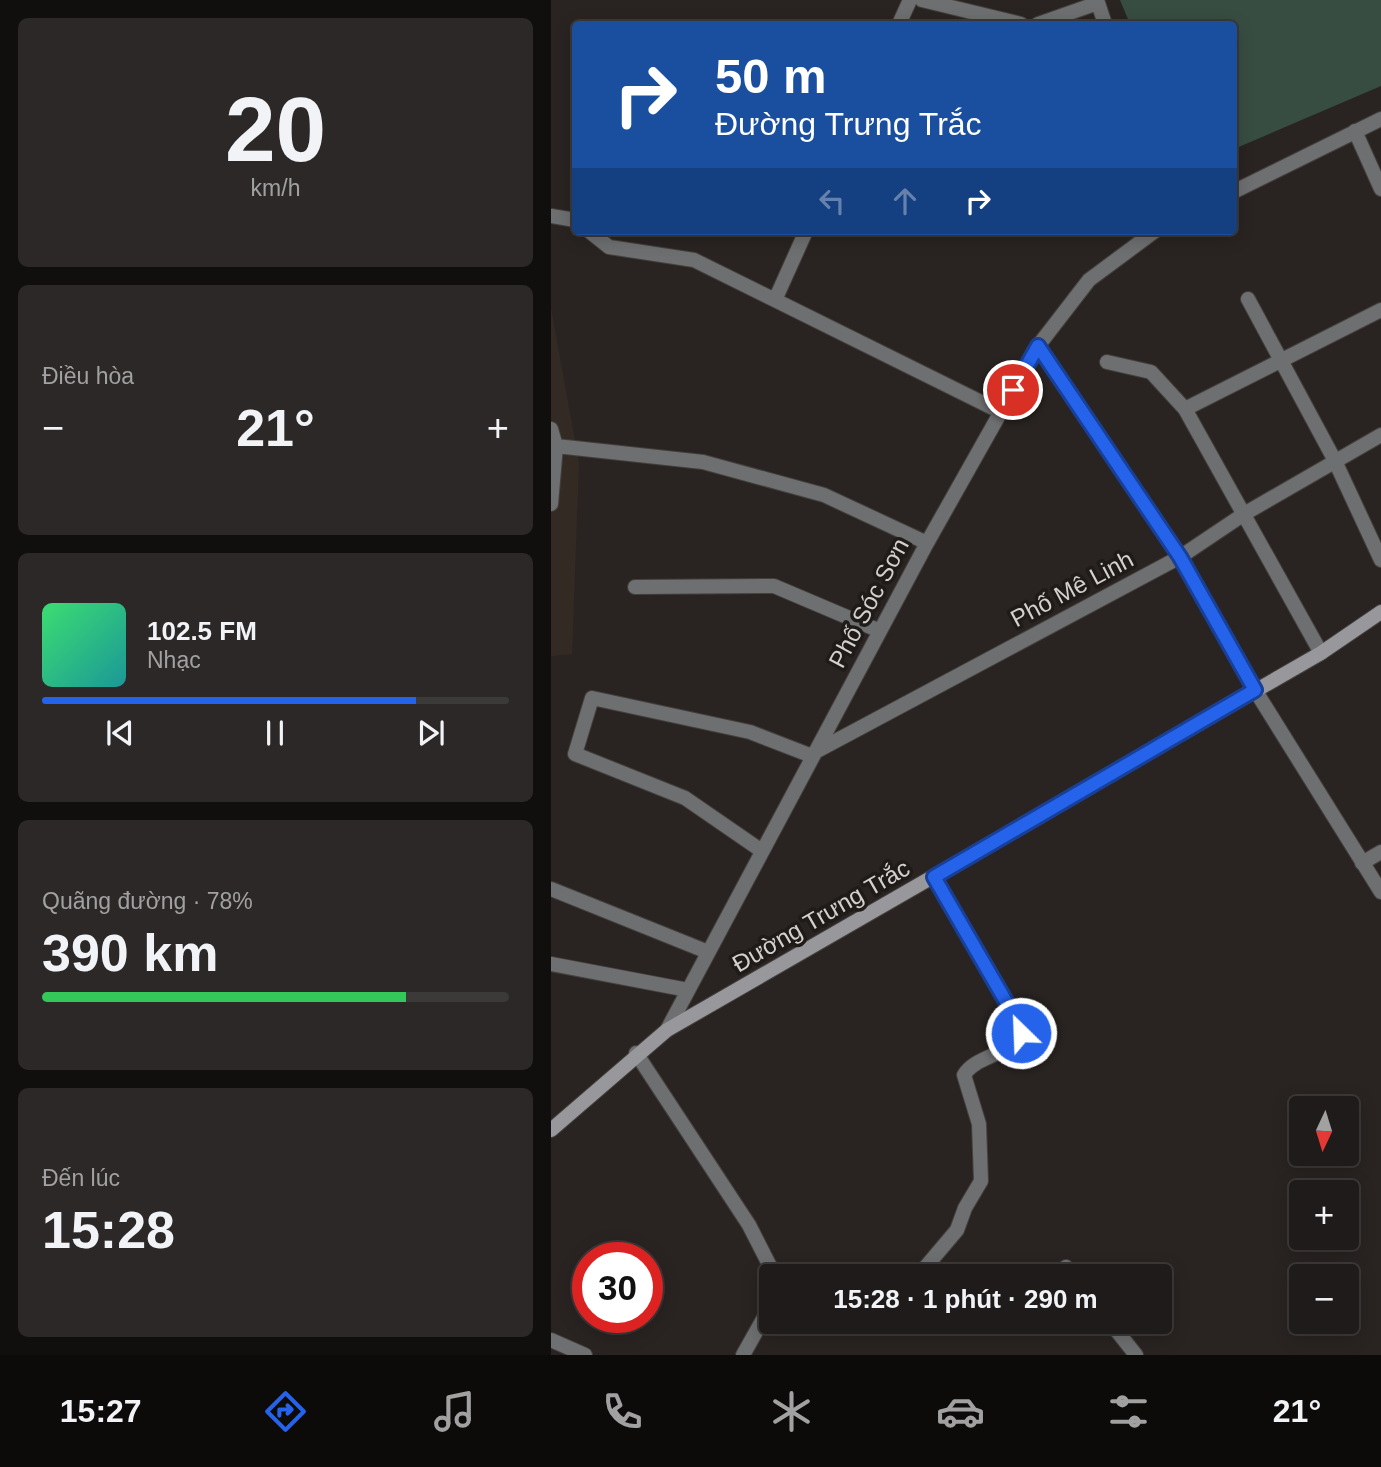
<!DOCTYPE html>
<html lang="vi">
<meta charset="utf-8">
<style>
body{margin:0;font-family:Helvetica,sans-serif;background:#2c2827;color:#f1f3f6;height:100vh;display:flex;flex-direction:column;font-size:26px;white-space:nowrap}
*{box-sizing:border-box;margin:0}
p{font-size:23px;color:#a1a1a2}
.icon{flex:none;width:38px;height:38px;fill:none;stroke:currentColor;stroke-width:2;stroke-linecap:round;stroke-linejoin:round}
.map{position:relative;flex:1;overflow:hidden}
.sheet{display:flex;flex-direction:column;gap:18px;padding:18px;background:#110f0e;width:551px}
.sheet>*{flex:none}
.top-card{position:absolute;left:21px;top:21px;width:665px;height:214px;border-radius:7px;box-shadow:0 4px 18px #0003,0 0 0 2px #3c3939;background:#1a4fa0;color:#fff;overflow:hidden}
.needle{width:46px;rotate:184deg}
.tools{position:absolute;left:738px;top:1096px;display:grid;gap:14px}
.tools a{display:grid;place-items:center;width:70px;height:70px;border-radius:7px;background:#1f1b1a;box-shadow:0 4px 18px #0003,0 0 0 2px #3c3939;font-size:35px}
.speed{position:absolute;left:21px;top:1242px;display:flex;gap:14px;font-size:35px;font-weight:700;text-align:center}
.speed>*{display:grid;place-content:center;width:91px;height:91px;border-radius:50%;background:#1f1b1a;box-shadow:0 4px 18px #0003,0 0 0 2px #3c3939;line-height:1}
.speed .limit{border:10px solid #d22;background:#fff;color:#111}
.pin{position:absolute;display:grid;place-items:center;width:60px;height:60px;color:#fff;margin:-30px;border:4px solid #fff;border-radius:50%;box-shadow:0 2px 7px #0007}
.me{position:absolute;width:77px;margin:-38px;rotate:336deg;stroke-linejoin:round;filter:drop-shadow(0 0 5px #0008)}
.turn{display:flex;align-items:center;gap:24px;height:147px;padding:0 28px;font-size:32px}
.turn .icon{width:91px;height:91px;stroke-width:2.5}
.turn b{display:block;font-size:49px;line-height:60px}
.lanes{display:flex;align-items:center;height:66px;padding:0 28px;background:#0003;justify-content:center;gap:35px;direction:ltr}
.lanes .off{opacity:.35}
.big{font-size:52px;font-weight:700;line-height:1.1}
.sheet .tile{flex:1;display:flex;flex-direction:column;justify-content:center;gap:10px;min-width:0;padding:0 24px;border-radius:10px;background:#2c2827}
.sheet .dial{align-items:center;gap:0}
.dial b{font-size:91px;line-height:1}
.song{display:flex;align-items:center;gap:21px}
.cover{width:84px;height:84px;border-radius:10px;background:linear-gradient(135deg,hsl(140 70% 55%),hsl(180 70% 35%))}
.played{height:7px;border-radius:4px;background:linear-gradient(90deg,#2563eb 80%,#3c3939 80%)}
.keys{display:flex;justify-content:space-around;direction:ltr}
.heat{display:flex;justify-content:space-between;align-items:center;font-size:38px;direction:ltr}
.charge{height:10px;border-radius:5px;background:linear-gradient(90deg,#34c759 78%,#3c3939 0)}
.trip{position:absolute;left:208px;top:1264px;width:413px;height:70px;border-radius:7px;background:#1f1b1a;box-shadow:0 4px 18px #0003,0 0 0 2px #3c3939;font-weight:700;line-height:70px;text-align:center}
.tabs{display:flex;height:112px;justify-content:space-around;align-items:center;background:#0c0b0a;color:#a1a1a2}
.tabs .icon{width:49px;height:49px}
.tabs .selected{color:#2563eb}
.tabs b{font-size:32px;color:#f1f3f6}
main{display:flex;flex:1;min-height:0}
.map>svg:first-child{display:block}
.built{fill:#342a24}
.green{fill:#384d42}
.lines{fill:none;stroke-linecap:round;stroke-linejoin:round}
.street-casing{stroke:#44403e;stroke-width:16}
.secondary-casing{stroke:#44403e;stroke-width:16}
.street{stroke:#6e6f71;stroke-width:14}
.secondary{stroke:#98989c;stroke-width:14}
.route-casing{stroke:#184099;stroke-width:18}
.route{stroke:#2563eb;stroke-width:12}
.labels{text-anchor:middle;stroke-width:7;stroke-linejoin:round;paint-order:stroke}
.street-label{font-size:24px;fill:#d3d0ce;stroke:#1f1b18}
</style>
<main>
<section class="sheet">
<div class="tile dial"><b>20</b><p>km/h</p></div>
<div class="tile"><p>Điều hòa</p>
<div class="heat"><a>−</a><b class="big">21°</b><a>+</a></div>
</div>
<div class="tile">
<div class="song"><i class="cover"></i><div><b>102.5 FM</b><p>Nhạc</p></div></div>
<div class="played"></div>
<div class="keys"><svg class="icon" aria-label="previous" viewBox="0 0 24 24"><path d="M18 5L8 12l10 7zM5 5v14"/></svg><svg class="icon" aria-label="pause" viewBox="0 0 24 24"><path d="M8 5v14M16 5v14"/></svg><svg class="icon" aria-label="next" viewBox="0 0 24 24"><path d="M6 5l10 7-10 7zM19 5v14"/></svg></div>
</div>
<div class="tile"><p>Quãng đường · 78%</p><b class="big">390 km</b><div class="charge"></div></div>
<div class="tile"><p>Đến lúc</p><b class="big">15:28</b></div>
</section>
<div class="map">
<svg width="830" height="1355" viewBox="0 0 830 1355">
<rect width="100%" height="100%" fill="#292422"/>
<path class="built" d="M0,308l28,155 -7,191 -21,2z"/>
<path class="green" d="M569,0h261v86l-147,63 -1,-125h-103z"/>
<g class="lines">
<g class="street-casing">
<path id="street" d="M371,0l99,24
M546,0l8,24
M348,24l11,-24
M487,24l60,-21
M804,131l26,58
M682,192l148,-73
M0,216l24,4
M38,231l20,16 85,13 307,152
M697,299l86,160 47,101
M224,300l31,-69
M487,346l142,211 75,133 126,202
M556,362l44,10 34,37 136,244
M634,409l196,-99
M0,429l5,17 -5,58
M5,446l147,16 121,33 103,48
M84,587l139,-1 106,45
M264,752l365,-195 64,-43 137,-79
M211,851l-77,-53 -110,-44 17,-56 158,34 62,24
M811,863l19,-11
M0,889l157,63
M0,964l137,26
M116,1030l260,-487 111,-197 51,-66 66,-49
M85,1053l113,172 26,51
M515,1267l7,9
M367,1276l39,-46 8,-22 16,-27 -2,-57 -15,-49c12,-20 46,-19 57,-42l-12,-28 -75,-128
M558,1321l27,34
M322,1328l6,-7
M0,1340l34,15
M192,1355l28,-50"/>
</g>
<g class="secondary-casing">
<path id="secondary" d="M0,1130l116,-100 654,-377 60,-41"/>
</g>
<use href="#street" class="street"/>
<use href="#secondary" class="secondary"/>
</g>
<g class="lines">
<g class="route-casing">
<path id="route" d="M462,390l25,-44 142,211 75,133 -321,187 74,128 13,28"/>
</g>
<use href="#route" class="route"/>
</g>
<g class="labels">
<g class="street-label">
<text transform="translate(521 589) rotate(-28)" y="8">Phố Mê Linh</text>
<text transform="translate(318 603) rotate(-62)" y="8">Phố Sóc Sơn</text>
<text transform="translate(270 916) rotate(-30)" y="8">Đường Trưng Trắc</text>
</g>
</g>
</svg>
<div class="tools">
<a><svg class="needle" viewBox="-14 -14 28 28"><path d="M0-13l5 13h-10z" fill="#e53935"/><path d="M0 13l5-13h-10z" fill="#a1a1a2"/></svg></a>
<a>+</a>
<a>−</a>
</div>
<div class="speed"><div class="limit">30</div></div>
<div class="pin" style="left:462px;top:390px;background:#d93025"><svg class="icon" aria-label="arrive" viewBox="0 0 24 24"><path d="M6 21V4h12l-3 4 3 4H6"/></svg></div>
<svg class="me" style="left:470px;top:1033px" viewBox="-20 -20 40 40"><circle r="17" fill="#2563eb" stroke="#fff" stroke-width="3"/><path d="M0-11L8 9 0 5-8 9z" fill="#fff"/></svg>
<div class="trip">15:28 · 1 phút · 290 m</div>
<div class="top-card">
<div class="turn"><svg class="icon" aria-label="right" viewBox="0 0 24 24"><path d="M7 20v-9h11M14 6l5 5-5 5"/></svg><div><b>50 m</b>Đường Trưng Trắc</div></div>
<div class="lanes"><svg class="icon off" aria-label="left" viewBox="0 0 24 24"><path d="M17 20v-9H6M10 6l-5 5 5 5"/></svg><svg class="icon off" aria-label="ahead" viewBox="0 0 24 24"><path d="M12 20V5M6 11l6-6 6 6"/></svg><svg class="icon" aria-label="right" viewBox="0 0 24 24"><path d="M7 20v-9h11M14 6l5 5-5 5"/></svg></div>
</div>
</div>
</main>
<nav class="tabs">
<b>15:27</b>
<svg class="icon selected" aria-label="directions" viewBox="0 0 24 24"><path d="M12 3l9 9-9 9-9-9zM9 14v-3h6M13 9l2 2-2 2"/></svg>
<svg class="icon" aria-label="music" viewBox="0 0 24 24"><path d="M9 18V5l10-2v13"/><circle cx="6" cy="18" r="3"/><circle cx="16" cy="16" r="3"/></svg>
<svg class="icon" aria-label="phone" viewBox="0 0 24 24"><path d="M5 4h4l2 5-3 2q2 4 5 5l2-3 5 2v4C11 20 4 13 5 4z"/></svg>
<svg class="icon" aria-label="climate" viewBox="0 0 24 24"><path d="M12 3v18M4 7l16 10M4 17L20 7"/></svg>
<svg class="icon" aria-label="car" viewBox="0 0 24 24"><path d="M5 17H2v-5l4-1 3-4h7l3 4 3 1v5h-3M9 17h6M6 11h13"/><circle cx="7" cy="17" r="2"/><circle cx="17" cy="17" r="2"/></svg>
<svg class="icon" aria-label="filters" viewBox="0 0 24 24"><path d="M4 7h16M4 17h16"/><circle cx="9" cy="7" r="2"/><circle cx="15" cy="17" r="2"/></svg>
<b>21°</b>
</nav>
